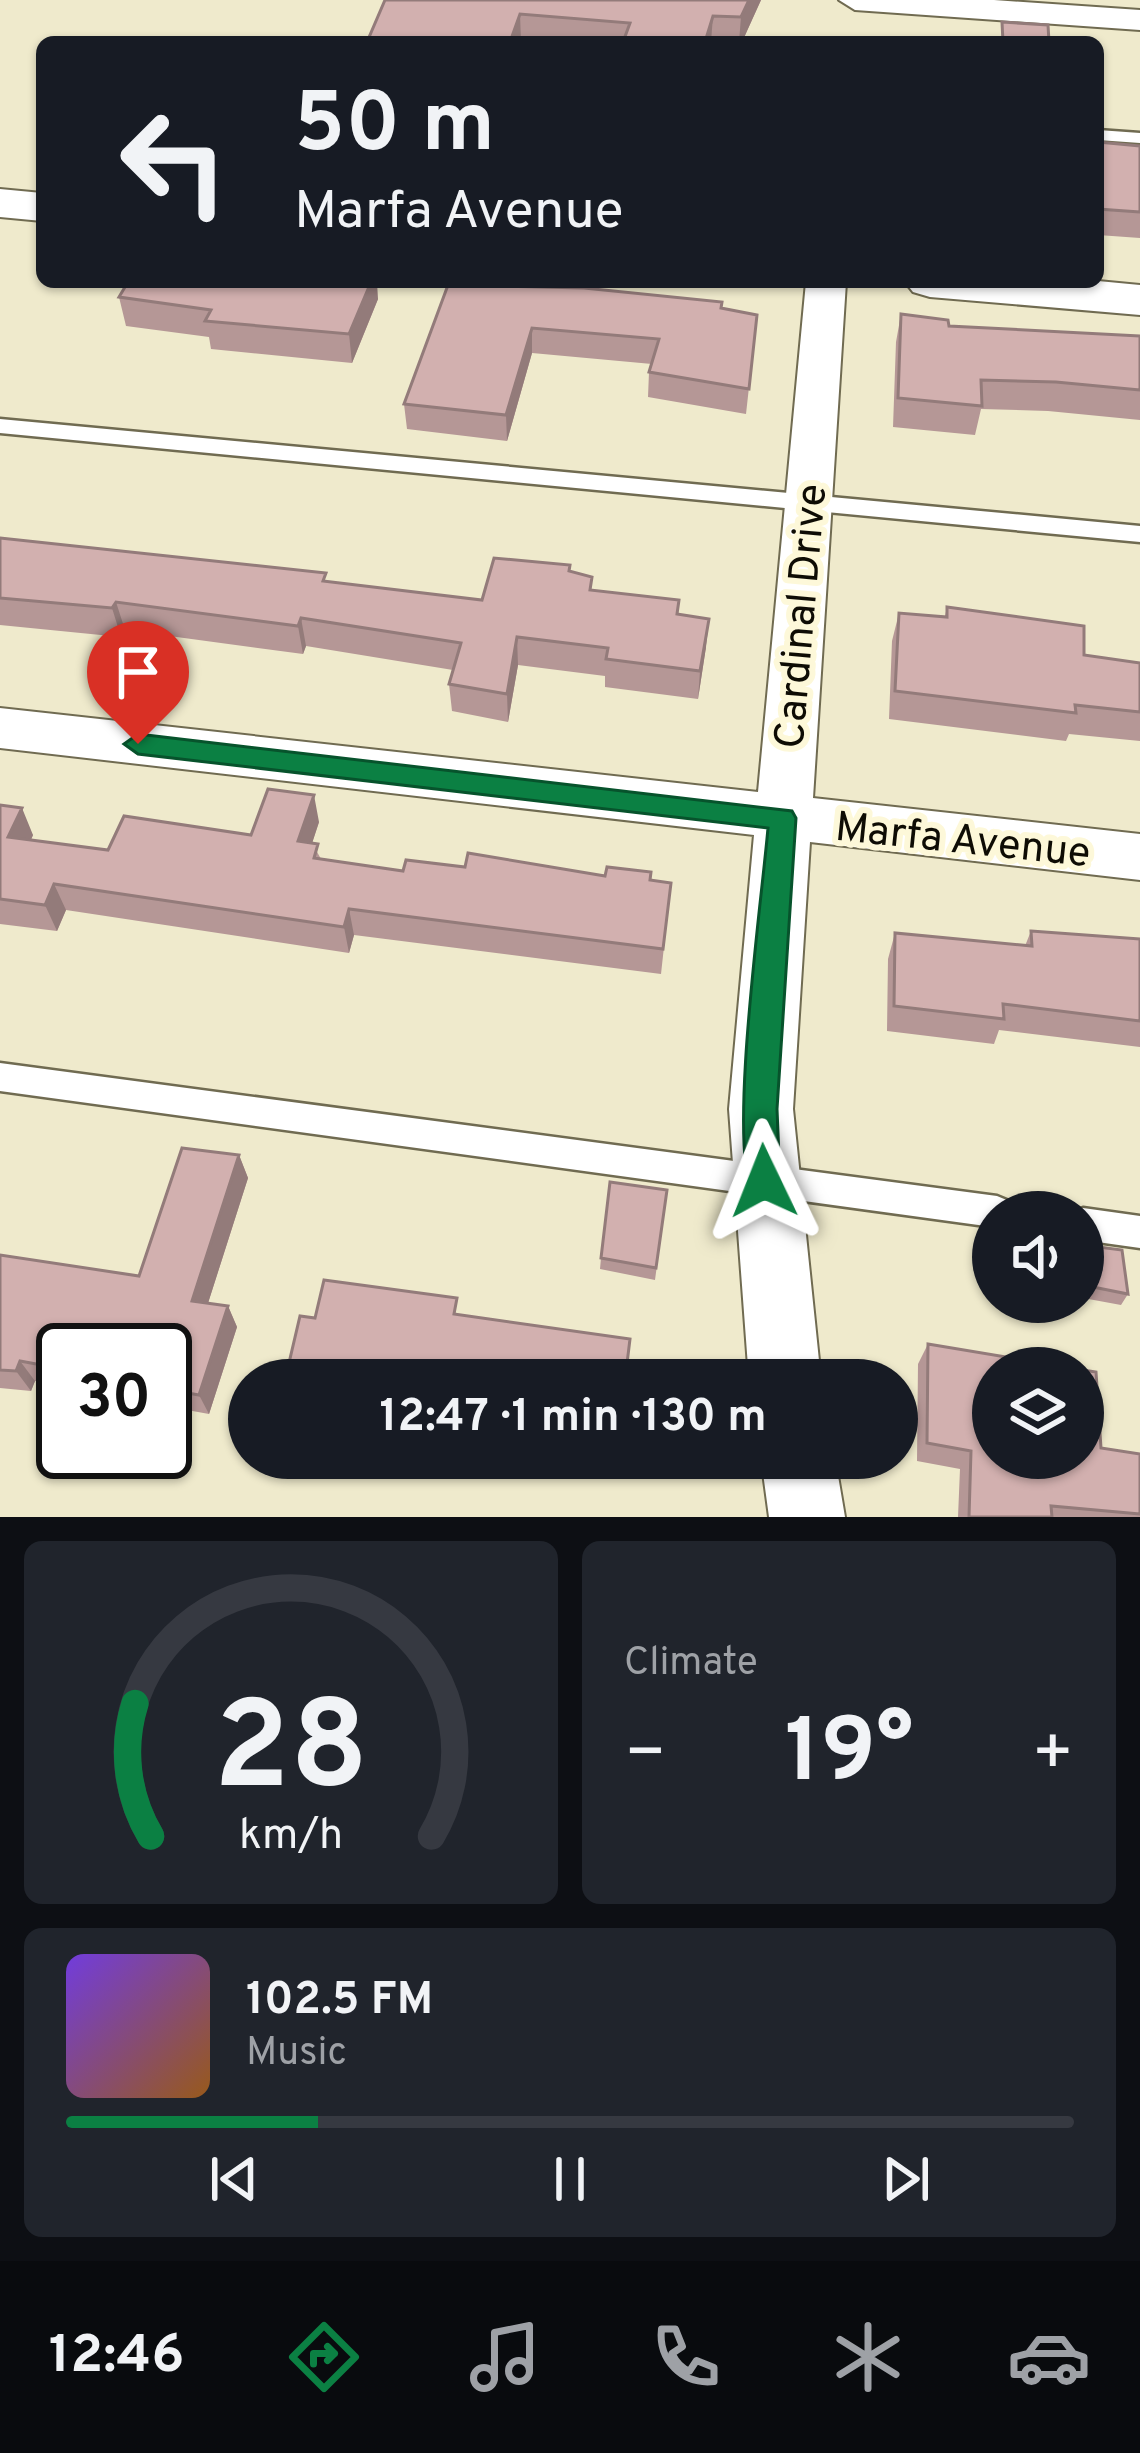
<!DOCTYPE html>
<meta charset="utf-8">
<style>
body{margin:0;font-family:Overpass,sans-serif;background:#20242c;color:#f1f3f6;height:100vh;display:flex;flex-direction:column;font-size:45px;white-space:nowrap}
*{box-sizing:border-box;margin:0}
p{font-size:39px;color:#9ea1a6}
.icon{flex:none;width:66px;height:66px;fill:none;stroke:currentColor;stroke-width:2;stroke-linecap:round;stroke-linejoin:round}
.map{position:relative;height:1517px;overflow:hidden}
.side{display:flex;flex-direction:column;gap:24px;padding:24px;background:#0d0f14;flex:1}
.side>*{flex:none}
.banner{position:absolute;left:36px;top:36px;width:1068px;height:252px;border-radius:18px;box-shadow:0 3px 9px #0004;background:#171b24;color:#f1f3f6;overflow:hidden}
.tools{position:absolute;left:972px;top:1191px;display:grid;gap:24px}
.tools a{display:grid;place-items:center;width:132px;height:132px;border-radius:50%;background:#171b24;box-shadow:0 3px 9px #0004;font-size:60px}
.speed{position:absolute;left:36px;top:1323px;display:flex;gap:24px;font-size:60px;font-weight:700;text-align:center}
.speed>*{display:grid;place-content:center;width:156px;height:156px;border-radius:50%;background:#171b24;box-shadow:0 3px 9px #0004;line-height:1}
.speed .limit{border:6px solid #111;border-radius:18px;background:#fff;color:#111}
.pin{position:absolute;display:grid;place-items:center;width:102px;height:102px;color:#fff;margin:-123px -51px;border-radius:50% 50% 50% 0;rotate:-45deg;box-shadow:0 0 12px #0007}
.pin .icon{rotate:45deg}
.me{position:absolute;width:132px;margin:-66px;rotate:358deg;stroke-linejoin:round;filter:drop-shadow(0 0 9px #0008)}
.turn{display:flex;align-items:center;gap:42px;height:252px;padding:0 60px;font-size:54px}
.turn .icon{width:156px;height:156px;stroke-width:2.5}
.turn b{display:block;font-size:84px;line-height:102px}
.big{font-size:90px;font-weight:700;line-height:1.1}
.side .card{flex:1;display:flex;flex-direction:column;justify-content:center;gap:18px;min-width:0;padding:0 42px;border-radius:18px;background:#20242c}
.side .dial{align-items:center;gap:0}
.dial svg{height:312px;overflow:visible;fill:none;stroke:#363941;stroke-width:7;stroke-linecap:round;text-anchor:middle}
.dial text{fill:#f1f3f6;stroke:none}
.song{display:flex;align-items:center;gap:36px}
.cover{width:144px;height:144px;border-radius:18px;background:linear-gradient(135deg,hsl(260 70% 55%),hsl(30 70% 35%))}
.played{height:12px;border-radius:6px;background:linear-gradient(90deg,#0b8043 25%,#363941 25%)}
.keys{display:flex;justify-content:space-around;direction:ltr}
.heat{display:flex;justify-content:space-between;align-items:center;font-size:66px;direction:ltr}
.side .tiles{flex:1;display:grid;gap:24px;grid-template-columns:1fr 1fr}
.card:last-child{grid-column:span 2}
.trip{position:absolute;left:228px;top:1359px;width:690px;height:120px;border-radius:60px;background:#171b24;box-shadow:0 3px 9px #0004;font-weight:700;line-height:120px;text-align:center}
.tab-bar{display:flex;height:192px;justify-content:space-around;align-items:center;background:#090b0e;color:#9ea1a6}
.tab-bar .icon{width:84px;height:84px}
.tab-bar .on{color:#0b8043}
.tab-bar b{font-size:54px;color:#f1f3f6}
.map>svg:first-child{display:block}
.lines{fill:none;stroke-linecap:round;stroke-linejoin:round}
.service-casing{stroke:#706b51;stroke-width:5}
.minor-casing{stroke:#706b51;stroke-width:4}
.tertiary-casing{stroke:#706b51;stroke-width:4}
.service{fill:#fff;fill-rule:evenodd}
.minor{fill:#fff;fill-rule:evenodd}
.tertiary{fill:#fff;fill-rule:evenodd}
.wall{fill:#b59796}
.shaded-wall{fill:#937b7a}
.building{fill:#d2b0af;stroke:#937b7a;stroke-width:3}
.route{fill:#0b8043;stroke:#07532c;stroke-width:3}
.labels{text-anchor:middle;stroke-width:12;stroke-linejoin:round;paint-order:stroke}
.street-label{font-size:42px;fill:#0e0c04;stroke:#fdf8d9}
</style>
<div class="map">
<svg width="1140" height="1517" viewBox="0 0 1140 1517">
<rect width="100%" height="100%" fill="#efeacc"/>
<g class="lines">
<g class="service-casing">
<path id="service" d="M1098,130l42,3v10l-42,-3z
M0,419l1140,107v16l-1140,-109z
M0,1063l997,133 12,5 5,11h-21v15l-993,-136z
M1083,1208l57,8v32l-57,-8v-28h-10z"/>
</g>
<g class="minor-casing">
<path id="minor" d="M839,0h155l146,10v20l-285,-20z
M806,282h40l-33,516 327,36v46l-330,-38 -17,267 28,271h-72l-20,-271 25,-274 -754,-87v-40l758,84z
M761,1458h74l10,59h-76z"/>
</g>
<g class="tertiary-casing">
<path id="tertiary" d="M0,189l42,4v28l-42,-4z
M1098,281l42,4v30l-210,-18 -17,-5 -8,-10z"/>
</g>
<use href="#service" class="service"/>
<use href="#minor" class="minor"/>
<use href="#tertiary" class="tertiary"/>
</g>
<path class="wall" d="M385,0h376l-19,42h-375z
M1098,142l42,4v92l-42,-3z
M448,285l274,23 35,7 -11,99 -98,-17 1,-25 3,-8 -120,-11 -25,88 -100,-12 -3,-25z
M119,297l259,2 -26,64 -141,-14 -2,-12 -83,-11z
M901,314l48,12 191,10v84l-92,-9 -67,-2 -6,26 -82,-8 3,-85z
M0,538l328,44 154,18 88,-28 22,18 86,24 28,33 -8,52 -93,-12v-11l-87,-11 -10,57 -56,-11 -3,-27 4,-14 -147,-24 -3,8 -178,-24 -4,7 -121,-12z
M947,607l137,48 56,8v78l-71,-7 -3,7 -177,-22 3,-78 7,-28 46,3z
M0,805l33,30 -2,5 77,10 143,-15 68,-13 -7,21 9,16 82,12 62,-4 140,9 66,7 -10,91 -307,-39 -5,18 -283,-43 -9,21 -57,-7z
M1031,931l109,8v108l-141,-17 -5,14 -107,-13 1,-72 7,-26 130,13z
M239,1155l9,23 -40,125 20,3 9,21 -28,87 -44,-8v-56h-102v36l-28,-5 -4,10 -31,-3v-133l139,21z
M667,1190l-12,90 -55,-11 1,-11z
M992,1232h1v49l-12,-3 6,-35z
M1083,1245l45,49 -7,11 -38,-7z
M928,1344l173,104 39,6v63h-182l2,-48 -43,-8 1,-97z"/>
<path class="shaded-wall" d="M749,0h12l-19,42h-3l2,-25z
M520,14l1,28h-11z
M713,16l-2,26h-6z
M371,282h6l1,17 -26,64 -3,-29z
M532,328v25l-25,88 -1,-26z
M116,602l9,28 -4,7 -9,-29z
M301,618l5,28 -3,8 -5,-28z
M709,619l-3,28 -8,52 2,-28z
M517,637l1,28 -10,57 -1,-28z
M314,795l5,27 -15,46 -6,-27z
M22,808l11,27 -13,28 -12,-26z
M54,884l12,26 -9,21 -12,-26z
M349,909l5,26 -5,18 -5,-26z
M239,1155l9,23 -46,144 -10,-21z
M228,1306l9,21 -28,87 -10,-19z
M20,1361l15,20 -4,10 -15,-20z"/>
<path class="building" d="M385,0h364l-8,17 -28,-1 -8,26h-82l7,-19 -110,-9 -10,28h-143z
M1002,22l46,3 1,17h-46z
M1098,142l42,4v66l-42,-3z
M128,282h243l-22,52 -144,-13 6,-11 -92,-13z
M448,285l136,3 138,14 -1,6 36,7 -8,74 -100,-17 10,-33 -127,-11 -26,87 -102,-11z
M901,314l47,6 1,6 191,10v54l-84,-8 -75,-2 1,26 -84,-8z
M0,538l326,35 -3,8 159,19 12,-42 76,7 -1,6 23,6 -2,13 89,10 -2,14 32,5 -9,52 -94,-12 2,-11 -91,-11 -10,57 -58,-10 12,-41 -160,-25 -3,8 -182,-24 -4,6 -112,-10z
M947,607l137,19v29l56,8v49l-65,-7 1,8 -181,-22 4,-78 48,4z
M268,789l46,6 -16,46 20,3 -4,14 89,13 3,-11 59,7 3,-14 137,23 2,-9 44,5 -1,8 21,3 -8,66 -314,-40 -5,18 -290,-43 -9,21 -45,-6v-94l22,3 -14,29 100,13 16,-34 127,19z
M1031,931l109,8v82l-137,-17 1,15 -110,-13 1,-73 137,13z
M182,1148l57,7 -47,146 36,5 -29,89 -34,-6v-39h-102v19l-43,-8 -4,10 -16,-1v-115l139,21z
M610,1182l57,8 -11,78 -55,-10z
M992,1232h1v36l-6,-1z
M1083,1245l39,5 6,44 -45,-9z
M324,1280l133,18 -3,16 176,25 -5,41h-340l15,-64 15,2z
M928,1344l145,24h-80v90h90v-88l13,2 5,76 39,6v60l-89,-8 1,11h-83l2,-66 -44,-8z"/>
<path class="route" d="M138,734l654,77 4,7 -19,291 3,72 -5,11 -11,4 -12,-4c-24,-53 10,-293 16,-364l-630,-74 -14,-10z"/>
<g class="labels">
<g class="street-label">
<text transform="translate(799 616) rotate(-85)" y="15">Cardinal Drive</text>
<text transform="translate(963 838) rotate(6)" y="15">Marfa Avenue</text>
</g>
</g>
</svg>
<div class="tools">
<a><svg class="icon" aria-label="sound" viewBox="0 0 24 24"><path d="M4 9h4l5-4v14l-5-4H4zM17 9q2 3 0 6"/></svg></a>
<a><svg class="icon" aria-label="layers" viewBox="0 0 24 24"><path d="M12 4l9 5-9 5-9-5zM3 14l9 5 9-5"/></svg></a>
</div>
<div class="speed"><div class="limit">30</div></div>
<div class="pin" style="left:138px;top:744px;background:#d93025"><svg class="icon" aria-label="arrive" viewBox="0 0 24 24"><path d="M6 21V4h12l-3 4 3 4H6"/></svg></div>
<svg class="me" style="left:764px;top:1181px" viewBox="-20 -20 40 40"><path d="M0-17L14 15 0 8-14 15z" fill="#0b8043" stroke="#fff" stroke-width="4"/></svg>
<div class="trip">12:47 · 1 min · 130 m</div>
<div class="banner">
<div class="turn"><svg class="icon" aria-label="left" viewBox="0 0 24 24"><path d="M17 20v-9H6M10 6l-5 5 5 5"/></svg><div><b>50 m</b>Marfa Avenue</div></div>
</div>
</div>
<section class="side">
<div class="tiles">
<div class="card dial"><svg viewBox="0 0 100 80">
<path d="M14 69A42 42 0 1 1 86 69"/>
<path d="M14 69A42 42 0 0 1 10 35" stroke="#0b8043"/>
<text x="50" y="56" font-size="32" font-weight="700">28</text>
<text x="50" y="72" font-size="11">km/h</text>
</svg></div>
<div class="card"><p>Climate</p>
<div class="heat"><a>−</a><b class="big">19°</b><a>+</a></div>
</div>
<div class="card">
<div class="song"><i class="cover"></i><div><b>102.5 FM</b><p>Music</p></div></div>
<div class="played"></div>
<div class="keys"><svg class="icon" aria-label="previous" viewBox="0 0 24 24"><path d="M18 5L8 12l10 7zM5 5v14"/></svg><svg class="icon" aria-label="pause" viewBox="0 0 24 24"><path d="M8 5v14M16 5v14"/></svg><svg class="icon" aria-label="next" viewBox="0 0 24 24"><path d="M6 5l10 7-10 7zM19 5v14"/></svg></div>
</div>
</div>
</section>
<nav class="tab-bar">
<b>12:46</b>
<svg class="icon on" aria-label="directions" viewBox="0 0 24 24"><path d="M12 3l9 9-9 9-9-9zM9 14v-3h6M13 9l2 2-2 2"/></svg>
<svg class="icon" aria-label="music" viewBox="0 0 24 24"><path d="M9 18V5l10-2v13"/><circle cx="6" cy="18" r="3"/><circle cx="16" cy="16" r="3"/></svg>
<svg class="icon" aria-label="phone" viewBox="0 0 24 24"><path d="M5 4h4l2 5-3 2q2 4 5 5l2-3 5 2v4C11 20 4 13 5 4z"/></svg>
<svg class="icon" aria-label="climate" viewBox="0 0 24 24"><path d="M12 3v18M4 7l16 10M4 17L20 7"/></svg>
<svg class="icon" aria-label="car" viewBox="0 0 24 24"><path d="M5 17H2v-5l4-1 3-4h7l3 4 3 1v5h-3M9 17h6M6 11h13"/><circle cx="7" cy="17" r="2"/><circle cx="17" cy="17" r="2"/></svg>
</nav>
